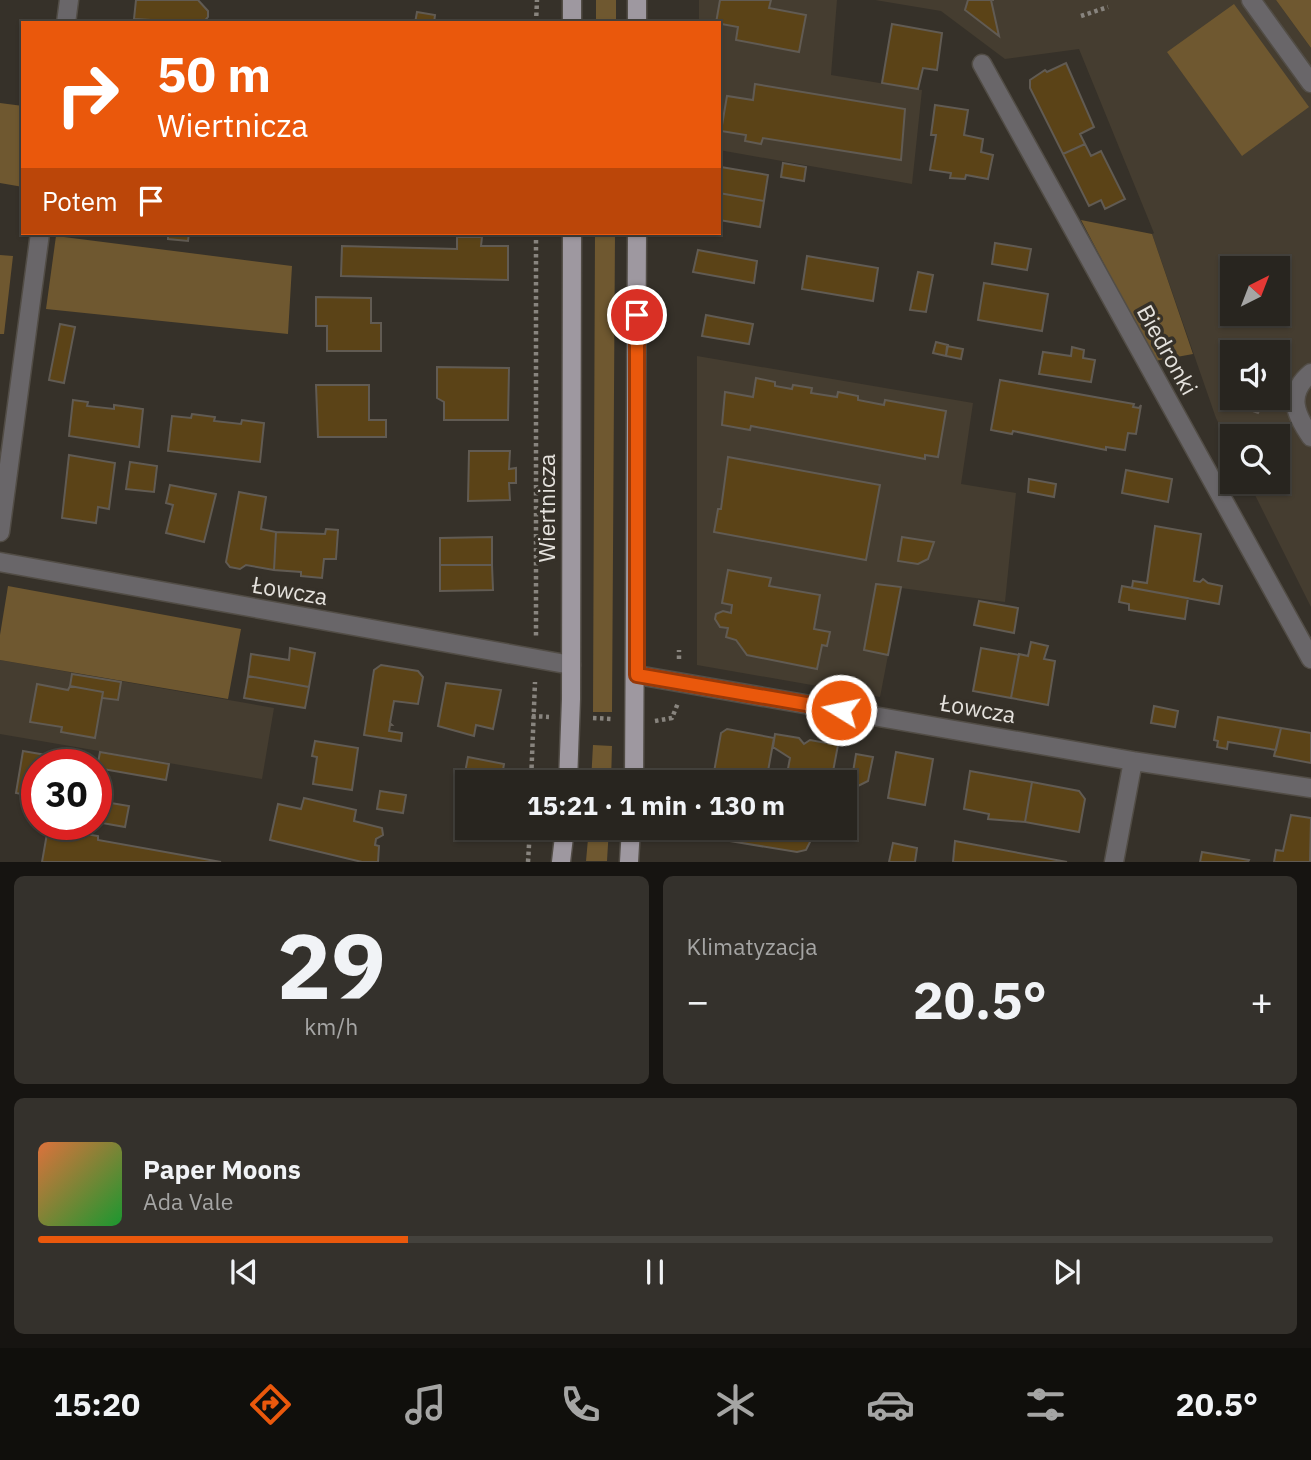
<!DOCTYPE html>
<html lang="pl">
<meta charset="utf-8">
<style>
body{margin:0;font-family:"IBM Plex Sans",sans-serif;background:#34312c;color:#f1f3f6;height:100vh;display:flex;flex-direction:column;font-size:26px;white-space:nowrap}
*{box-sizing:border-box;margin:0}
p{font-size:23px;color:#a5a5a4}
.icon{flex:none;width:38px;height:38px;fill:none;stroke:currentColor;stroke-width:2;stroke-linecap:round;stroke-linejoin:round}
.map{position:relative;height:862px;overflow:hidden}
.panel{display:flex;flex-direction:column;gap:14px;padding:14px;background:#161411;flex:1}
.panel>*{flex:none}
.hud{position:absolute;left:21px;top:21px;width:700px;height:214px;border-radius:0px;box-shadow:0 2px 5px #0004,0 0 0 2px #44423d;background:#ea580c;color:#fff;overflow:hidden}
.needle{width:46px;rotate:42deg}
.controls{position:absolute;left:1220px;top:256px;display:grid;gap:14px}
.controls a{display:grid;place-items:center;width:70px;height:70px;border-radius:0px;background:#28251f;box-shadow:0 2px 5px #0004,0 0 0 2px #44423d;font-size:35px}
.speed{position:absolute;left:21px;top:749px;display:flex;gap:14px;font-size:35px;font-weight:700;text-align:center}
.speed>*{display:grid;place-content:center;width:91px;height:91px;border-radius:50%;background:#28251f;box-shadow:0 2px 5px #0004,0 0 0 2px #44423d;line-height:1}
.speed .limit{border:10px solid #d22;background:#fff;color:#111}
.pin{position:absolute;display:grid;place-items:center;width:60px;height:60px;color:#fff;margin:-30px;border:4px solid #fff;border-radius:50%;box-shadow:0 2px 7px #0007}
.me{position:absolute;width:77px;margin:-38px;rotate:280deg;stroke-linejoin:round;filter:drop-shadow(0 0 5px #0008)}
.turn{display:flex;align-items:center;gap:24px;height:147px;padding:0 21px;font-size:32px}
.turn .icon{width:91px;height:91px;stroke-width:2.5}
.turn b{display:block;font-size:49px;line-height:60px}
.then{display:flex;align-items:center;height:66px;padding:0 21px;background:#0003;gap:14px;font-size:26px}
.big{font-size:52px;font-weight:700;line-height:1.1}
.panel .card{flex:1;display:flex;flex-direction:column;justify-content:center;gap:10px;min-width:0;padding:0 24px;border-radius:10px;background:#34312c}
.panel .dial{align-items:center;gap:0}
.dial b{font-size:91px;line-height:1}
.song{display:flex;align-items:center;gap:21px}
.cover{width:84px;height:84px;border-radius:10px;background:linear-gradient(135deg,hsl(20 70% 55%),hsl(130 70% 35%))}
.played{height:7px;border-radius:4px;background:linear-gradient(90deg,#ea580c 30%,#44423d 30%)}
.keys{display:flex;justify-content:space-around;direction:ltr}
.heat{display:flex;justify-content:space-between;align-items:center;font-size:38px;direction:ltr}
.panel .tiles{flex:1;display:grid;gap:14px;grid-template-columns:1fr 1fr}
.card:last-child{grid-column:span 2}
.trip{position:absolute;left:455px;top:770px;width:402px;height:70px;border-radius:0px;background:#28251f;box-shadow:0 2px 5px #0004,0 0 0 2px #44423d;font-weight:700;line-height:70px;text-align:center}
.tab-bar{display:flex;height:112px;justify-content:space-around;align-items:center;background:#100f0c;color:#a5a5a4}
.tab-bar .icon{width:49px;height:49px}
.tab-bar .on{color:#ea580c}
.tab-bar b{font-size:32px;color:#f1f3f6}
.map>svg:first-child{display:block}
.built{fill:#453d30;fill-rule:evenodd}
.green{fill:#6f5830}
.building{fill:#5b4317;stroke:#615b53;stroke-width:2}
.lines{fill:none;stroke-linecap:round;stroke-linejoin:round}
.minor-casing{stroke:#524d46;stroke-width:21}
.major-casing{stroke:#524d46;stroke-width:21}
.path{stroke:#88847e;stroke-width:4.5;stroke-dasharray:3.5 3.5;stroke-linecap:butt}
.minor{stroke:#696669;stroke-width:18}
.major{stroke:#9e98a0;stroke-width:18}
.route-casing{stroke:#983908;stroke-width:18}
.route{stroke:#ea580c;stroke-width:12}
.labels{text-anchor:middle;stroke-width:7;stroke-linejoin:round;paint-order:stroke}
.street-label{font-size:23px;fill:#e5e2dd;stroke:#363129}
</style>
<div class="map">
<svg width="1311" height="862" viewBox="0 0 1311 862">
<rect width="100%" height="100%" fill="#363129"/>
<path class="built" d="M699,0h138l-6,75 91,15 -10,94 -193,-34v-127h-20z
M875,0h401l35,48v559l-63,-126h30v-45h-46v14l-16,-32 -64,-184 2,-1 -75,-184 -74,10 -64,-48zM1232,268h46v45h-46zM1232,352h46v45h-46z
M697,356l276,47 -12,81 55,9 -11,109 -104,-14 -21,109 -183,-32z
M0,660l274,48 -12,71 -262,-45z"/>
<path class="green" d="M596,0h20v23h-20z
M1276,0h35v48z
M1234,4l75,103 -67,49 -75,-104z
M0,103l23,3v81l-23,-4z
M1081,220l71,14 41,120 -38,7z
M595,233h20l-3,479h-19z
M56,236l236,30 -4,68 -242,-25z
M0,255l13,1 -9,78h-4z
M8,586l233,43 -13,70 -228,-39v-25z
M593,745l19,1 -1,36h-20z
M589,828h20l-2,33h-21z"/>
<path class="building" d="M136,0h62l10,11v6l-5,6 -69,-4z
M720,0h51l-2,8 37,7 -7,37 -63,-12 2,-13 -22,-4z
M968,0h26h-3l8,36 -34,-26z
M417,12l18,3 -1,8h-19z
M892,24l50,9 -5,37 -14,-2 -5,21 -36,-6z
M1066,63l28,64 -14,7 5,10 -22,10 -33,-66v-8l15,-10 2,2z
M755,84l150,25 -4,51 -138,-22 -2,6 -16,-3 1,-6 -25,-4 6,-35 26,4z
M935,105l33,5 -4,25 19,4 -2,13 12,3 -5,24 -22,-4 -1,4 -15,-1 1,-5 -21,-3 6,-35h-5z
M1085,144l6,12 10,-5 24,48 -20,10 -4,-9 -12,6 -26,-52z
M783,163l23,4 -2,14 -23,-4z
M721,167l47,8 -4,26 -45,-8z
M719,193l45,8 -4,26 -41,-7z
M168,233h21l-1,8 -20,-2z
M457,237h25l-1,9h27v34l-167,-4 1,-30 115,3z
M995,243l36,6 -4,21 -35,-6z
M698,250l59,11 -3,22 -61,-11z
M807,256l71,12 -5,33 -71,-12z
M918,272l15,3 -7,37 -16,-2z
M984,283l64,11 -6,37 -64,-11z
M316,297l55,1v25h10v28h-54v-25h-11z
M706,315l47,9 -4,20 -47,-8z
M60,324l15,3 -11,56 -15,-3z
M1265,341l19,8 -6,17v-14h-17z
M936,342l12,3 -2,11 -13,-3z
M947,346l16,3 -2,10 -15,-3z
M1072,347l12,3 -1,8 12,2 -4,22 -52,-8 4,-22 28,4z
M437,367l72,1 -1,52h-64v-18l-7,-4z
M756,378l19,4v4l17,3 1,-4 19,3 -1,5 26,4 1,-5 20,4v4l26,5 1,-5 61,11 -8,46 -13,-2v4l-174,-33 -1,4 -28,-5 3,-33 28,5z
M1000,380l134,24 -1,3 6,1 2,-3 -5,29 -8,-1 -3,17 -19,-3v3l-93,-19 -1,3 -21,-4z
M316,385h53v35h17v17h-68z
M1242,397h23l-7,16 -19,-7z
M73,400l15,2 -1,4 27,3v-4l29,4 -4,38 -70,-11z
M192,414l23,3 -1,4 27,3 1,-4 22,3 -4,39 -92,-11 4,-35 19,2z
M469,451h41l-1,18 7,-1v15h-7l1,17 -42,1z
M69,455l46,8 -6,46 -11,-2 -2,16 -34,-5z
M728,457l152,28 -14,75 -152,-28 4,-23h3z
M130,462l27,4 -3,26 -28,-3z
M1126,470l46,9 -4,23 -46,-9z
M1029,479l27,5 -2,13 -26,-5z
M170,485l46,9 -12,48 -38,-9 7,-28 -7,-2z
M239,492l27,5 -5,32 15,3 -2,38 -28,-5 -6,4 -10,-2 -4,-5z
M1155,526l46,8 -7,47 6,1 3,-3 5,4 14,3 -3,18 -87,-16 1,-7 14,2z
M326,529l12,1 -2,29h-12l-2,19 -21,-2v-4l-27,-2 2,-38 49,2z
M492,537v28h-52v-27z
M902,537l32,5 -6,17 -10,5 -20,-3z
M440,565h52l1,25 -53,1z
M728,570l43,8 -2,8 51,9 -6,34 16,3 -3,14 -5,-1 -5,24 -70,-14 -11,-15 -10,-3 2,-9 -8,-1 -5,-8 1,-5 7,-3 8,2 1,-8 -10,-2z
M876,584l25,3 -13,68 -24,-5z
M1122,586l66,12 -3,21 -56,-9v-6l-10,-2z
M979,601l39,7 -4,25 -40,-8z
M1031,642l17,4 -4,13 11,2 -7,44 -37,-7 8,-44 9,2z
M290,648l25,5 -6,34 -61,-11 3,-22 38,6z
M981,648l38,7 -8,43 -38,-7z
M381,665l37,6 5,6 -5,27 -24,-3 -4,22 2,2h-2l-1,6 13,2 -1,8 -37,-6 10,-65z
M72,674l49,8 -3,18 -16,-2 1,-6 -33,-6z
M248,676l61,11 -4,21 -61,-10z
M446,683l55,7 -8,39 -17,-4 -2,11 -36,-10z
M37,684l31,6 2,-4 33,6 -8,46 -34,-6 1,-5 -32,-5z
M1154,706l24,5 -3,16 -24,-4z
M1218,717l63,11 -5,22 -48,-8 -1,7 -10,-2 1,-6 -4,-1z
M1281,728l30,5v30l-37,-7z
M727,729l47,9 -8,44h-22l1,-4 -31,-6 7,-39z
M775,734l24,4 5,6 6,-4 28,5 -7,37 -45,-3 4,-21 -17,-11z
M315,741l43,7 -6,42 -39,-6 4,-27 -5,-1z
M23,751l52,9 -1,5h-37v32l-21,-4z
M100,752l69,12 -3,16 -69,-12z
M896,752l37,7 -8,46 -37,-7z
M856,754l17,3 -5,24 -18,9z
M468,757l36,7 -3,18h-34v18l-7,-1z
M970,771l62,11 -7,40 -37,-3 1,-5 -25,-5z
M1032,782l47,9 6,8 -6,33 -54,-10z
M380,791l26,4 -3,18 -26,-4z
M304,798l52,12 -2,11 28,7 1,7 -7,4 -1,6 4,1 -1,16h-16l-92,-22 8,-36 23,5z
M105,802l24,4 -4,21 -23,-4z
M1291,815l20,3 -1,44h-36l2,-12 7,1z
M48,828l50,8v4l123,22h-179z
M711,828h112l-2,11 -9,-1 -6,12 -9,2 -86,-14z
M955,841l112,21h-114z
M893,843l24,5 -2,14h-26z
M1202,852l47,8 -1,2h-48z"/>
<g class="lines">
<g class="minor-casing">
<path id="minor" d="M1251,0l60,83
M66,23l3,-23
M982,64l329,595
M1311,373c-25,21 -16,41 0,64
M0,532l40,-299
M0,562l571,103
M637,675l496,86 178,27
M1114,862l19,-101"/>
</g>
<g class="major-casing">
<path id="major" d="M572,23v-23
M637,23v-23
M568,782l3,-83 1,-466
M634,782l3,-549
M561,862l4,-34
M629,862l2,-34"/>
</g>
<path class="path" d="M1081,16l27,-9
M536,23l1,-23
M536,233v405
M679,659v-9
M532,716l17,1
M593,718l19,1
M655,721l17,-3 6,-15
M531,782l4,-100
M528,862l2,-34"/>
<use href="#minor" class="minor"/>
<use href="#major" class="major"/>
</g>
<g class="lines">
<g class="route-casing">
<path id="route" d="M637,315v360l204,35"/>
</g>
<use href="#route" class="route"/>
</g>
<g class="labels">
<g class="street-label">
<text transform="translate(1167 350) rotate(61)" y="8">Biedronki</text>
<text transform="translate(547 508) rotate(-90)" y="8">Wiertnicza</text>
<text transform="translate(290 591) rotate(10)" y="8">Łowcza</text>
<text transform="translate(978 709) rotate(10)" y="8">Łowcza</text>
</g>
</g>
</svg>
<div class="controls">
<a><svg class="needle" viewBox="-14 -14 28 28"><path d="M0-13l5 13h-10z" fill="#e53935"/><path d="M0 13l5-13h-10z" fill="#a5a5a4"/></svg></a>
<a><svg class="icon" aria-label="sound" viewBox="0 0 24 24"><path d="M4 9h4l5-4v14l-5-4H4zM17 9q2 3 0 6"/></svg></a>
<a><svg class="icon" aria-label="search" viewBox="0 0 24 24"><circle cx="10" cy="10" r="6"/><path d="M15 15l6 6"/></svg></a>
</div>
<div class="speed"><div class="limit">30</div></div>
<div class="pin" style="left:637px;top:315px;background:#d93025"><svg class="icon" aria-label="arrive" viewBox="0 0 24 24"><path d="M6 21V4h12l-3 4 3 4H6"/></svg></div>
<svg class="me" style="left:841px;top:710px" viewBox="-20 -20 40 40"><circle r="17" fill="#ea580c" stroke="#fff" stroke-width="3"/><path d="M0-11L8 9 0 5-8 9z" fill="#fff"/></svg>
<div class="trip">15:21 · 1 min · 130 m</div>
<div class="hud">
<div class="turn"><svg class="icon" aria-label="right" viewBox="0 0 24 24"><path d="M7 20v-9h11M14 6l5 5-5 5"/></svg><div><b>50 m</b>Wiertnicza</div></div>
<div class="then">Potem<svg class="icon" aria-label="arrive" viewBox="0 0 24 24"><path d="M6 21V4h12l-3 4 3 4H6"/></svg></div>
</div>
</div>
<section class="panel">
<div class="tiles">
<div class="card dial"><b>29</b><p>km/h</p></div>
<div class="card"><p>Klimatyzacja</p>
<div class="heat"><a>−</a><b class="big">20.5°</b><a>+</a></div>
</div>
<div class="card">
<div class="song"><i class="cover"></i><div><b>Paper Moons</b><p>Ada Vale</p></div></div>
<div class="played"></div>
<div class="keys"><svg class="icon" aria-label="previous" viewBox="0 0 24 24"><path d="M18 5L8 12l10 7zM5 5v14"/></svg><svg class="icon" aria-label="pause" viewBox="0 0 24 24"><path d="M8 5v14M16 5v14"/></svg><svg class="icon" aria-label="next" viewBox="0 0 24 24"><path d="M6 5l10 7-10 7zM19 5v14"/></svg></div>
</div>
</div>
</section>
<nav class="tab-bar">
<b>15:20</b>
<svg class="icon on" aria-label="directions" viewBox="0 0 24 24"><path d="M12 3l9 9-9 9-9-9zM9 14v-3h6M13 9l2 2-2 2"/></svg>
<svg class="icon" aria-label="music" viewBox="0 0 24 24"><path d="M9 18V5l10-2v13"/><circle cx="6" cy="18" r="3"/><circle cx="16" cy="16" r="3"/></svg>
<svg class="icon" aria-label="phone" viewBox="0 0 24 24"><path d="M5 4h4l2 5-3 2q2 4 5 5l2-3 5 2v4C11 20 4 13 5 4z"/></svg>
<svg class="icon" aria-label="climate" viewBox="0 0 24 24"><path d="M12 3v18M4 7l16 10M4 17L20 7"/></svg>
<svg class="icon" aria-label="car" viewBox="0 0 24 24"><path d="M5 17H2v-5l4-1 3-4h7l3 4 3 1v5h-3M9 17h6M6 11h13"/><circle cx="7" cy="17" r="2"/><circle cx="17" cy="17" r="2"/></svg>
<svg class="icon" aria-label="filters" viewBox="0 0 24 24"><path d="M4 7h16M4 17h16"/><circle cx="9" cy="7" r="2"/><circle cx="15" cy="17" r="2"/></svg>
<b>20.5°</b>
</nav>
